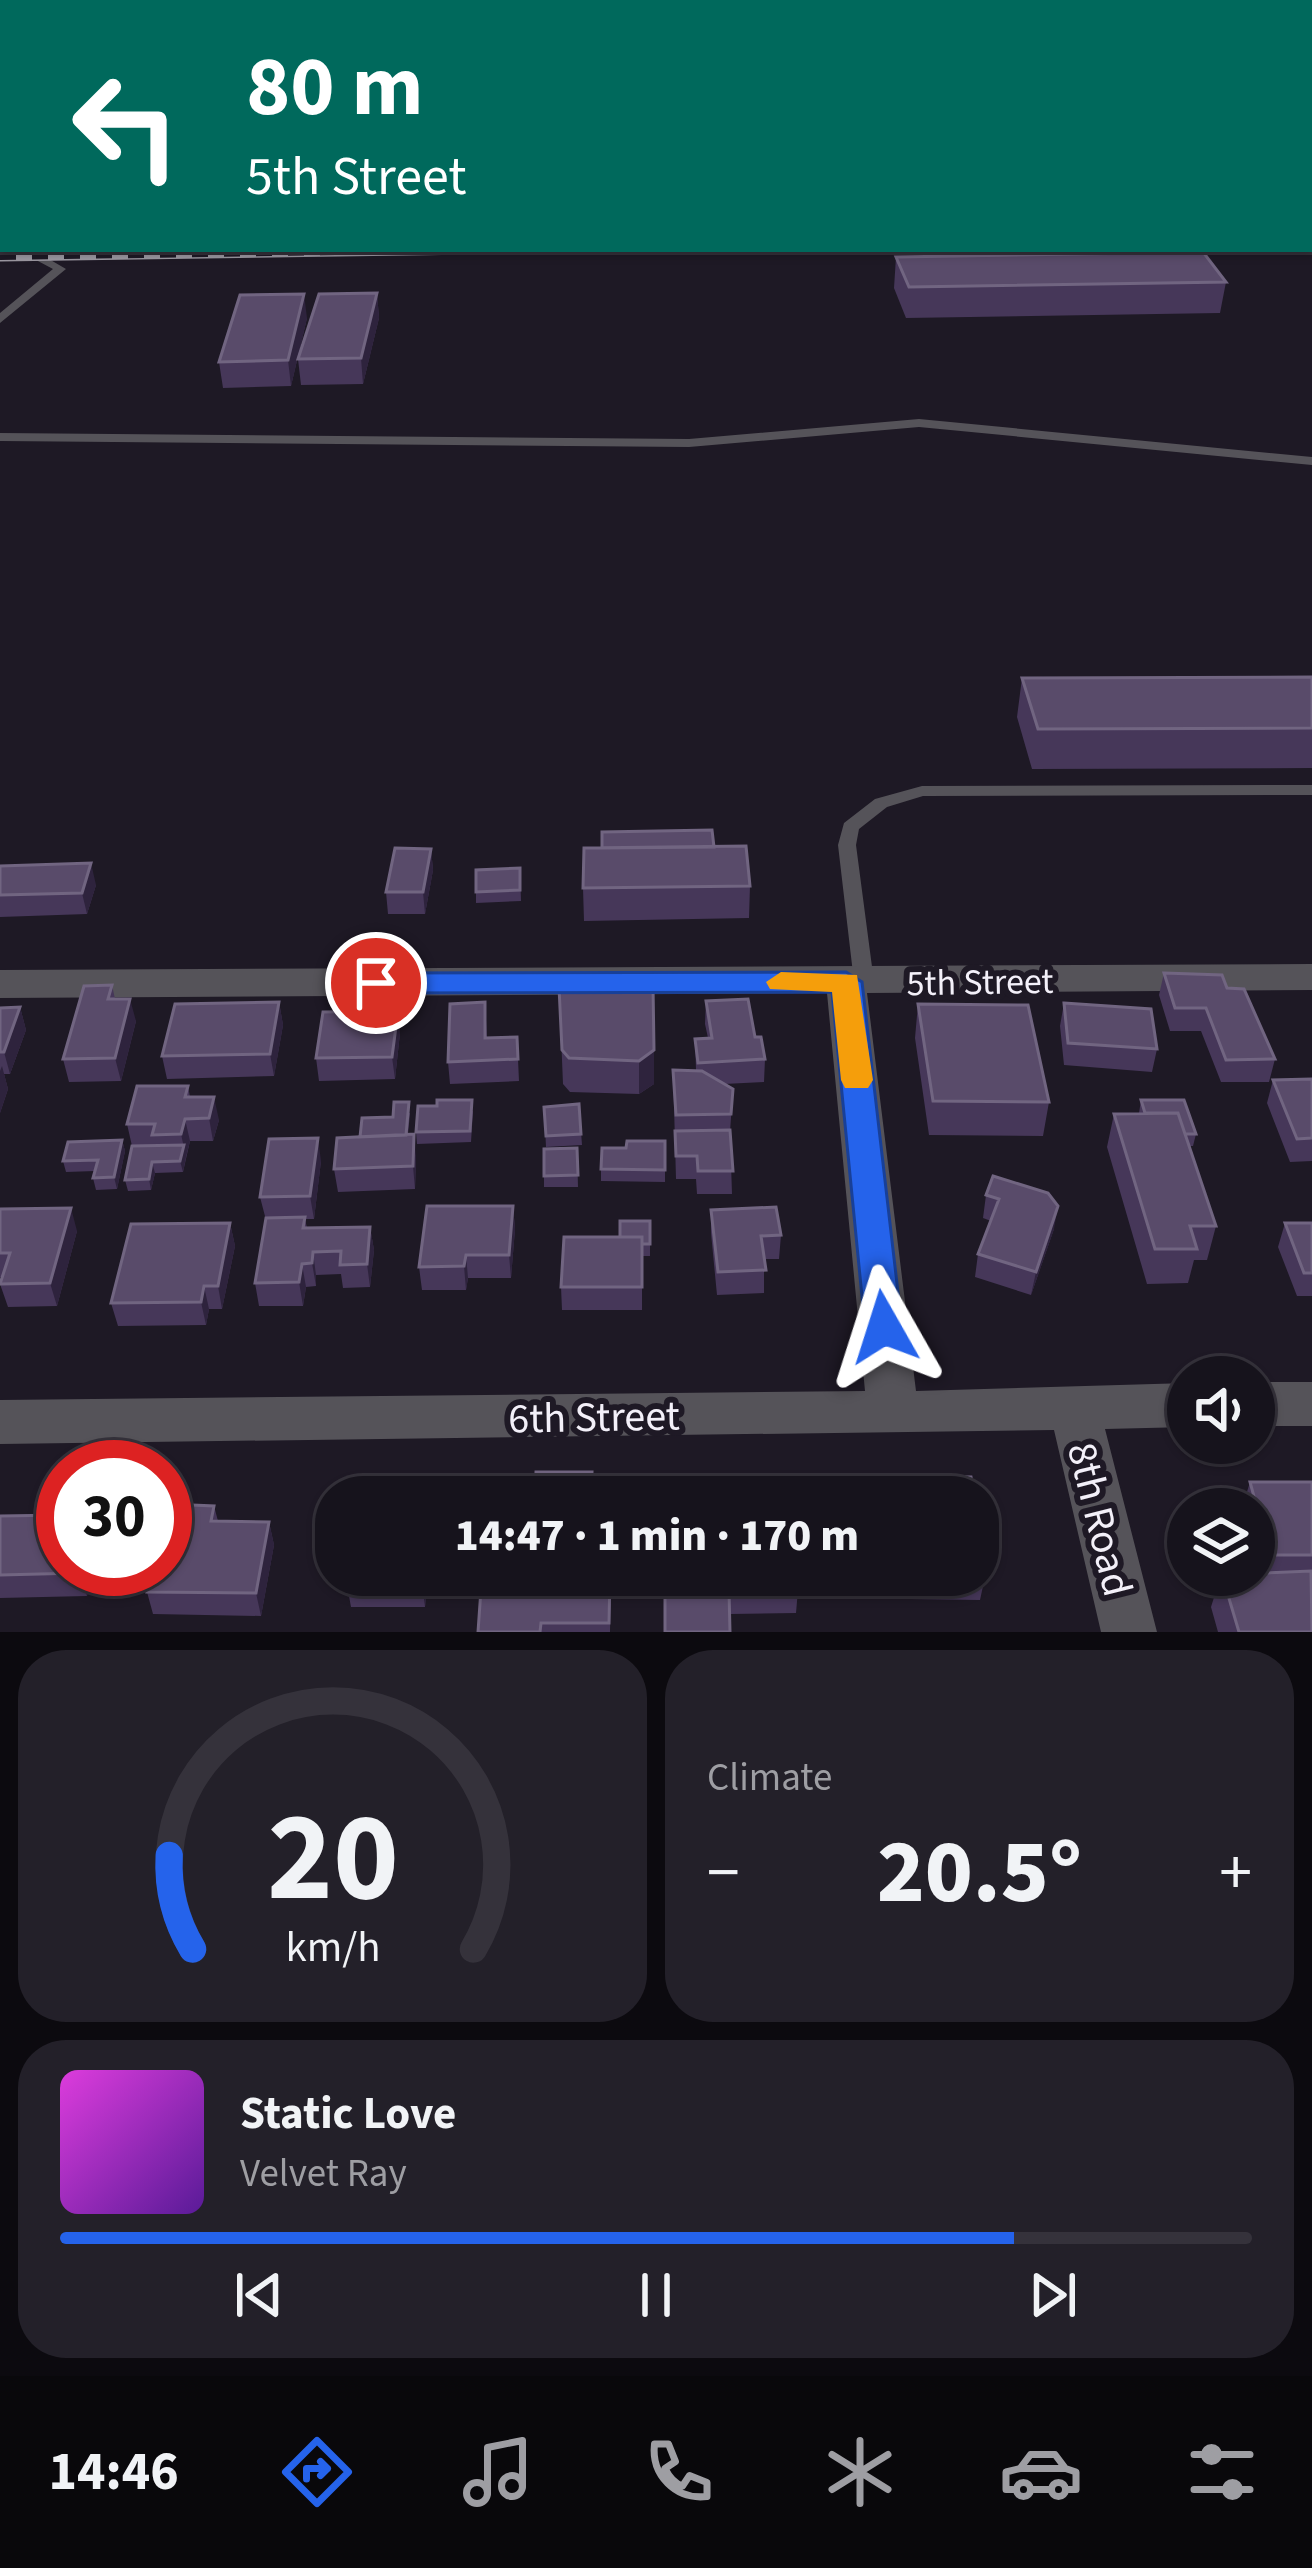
<!DOCTYPE html>
<meta charset="utf-8">
<style>
body{margin:0;font-family:"Source Sans 3",sans-serif;background:#232029;color:#f1f3f6;height:100vh;display:flex;flex-direction:column;font-size:45px;white-space:nowrap}
*{box-sizing:border-box;margin:0}
p{font-size:39px;color:#9e9ea3}
.icon{flex:none;width:66px;height:66px;fill:none;stroke:currentColor;stroke-width:2;stroke-linecap:round;stroke-linejoin:round}
.map{position:relative;height:1632px;overflow:hidden}
.side{display:flex;flex-direction:column;gap:18px;padding:18px;background:#0c0a0f;flex:1}
.side>*{flex:none}
.top-card{position:absolute;left:0px;top:0px;width:1314px;height:252px;box-shadow:0 3px 9px #0004,0 0 0 3px #35323b;background:#00695c;color:#fff;overflow:hidden}
.tools{position:absolute;left:1167px;top:1356px;display:grid;gap:24px}
.tools a{display:grid;place-items:center;width:108px;height:108px;border-radius:50%;background:#16131c;box-shadow:0 3px 9px #0004,0 0 0 3px #35323b;font-size:60px}
.speed{position:absolute;left:36px;top:1440px;display:flex;gap:24px;font-size:60px;font-weight:700;text-align:center}
.speed>*{display:grid;place-content:center;width:156px;height:156px;border-radius:50%;background:#16131c;box-shadow:0 3px 9px #0004,0 0 0 3px #35323b;line-height:1}
.speed .limit{border:18px solid #d22;background:#fff;color:#111}
.pin{position:absolute;display:grid;place-items:center;width:102px;height:102px;color:#fff;margin:-51px;border:6px solid #fff;border-radius:50%;box-shadow:0 3px 12px #0007}
.me{position:absolute;width:132px;margin:-66px;rotate:354deg;stroke-linejoin:round;filter:drop-shadow(0 0 9px #0008)}
.turn{display:flex;align-items:center;gap:42px;height:252px;padding:0 48px;font-size:54px}
.turn .icon{width:156px;height:156px;stroke-width:2.5}
.turn b{display:block;font-size:84px;line-height:102px}
.big{font-size:90px;font-weight:800;line-height:1.1}
.side .card{flex:1;display:flex;flex-direction:column;justify-content:center;gap:18px;min-width:0;padding:0 42px;border-radius:48px;background:#232029}
.side .dial{align-items:center;gap:0}
.dial svg{height:312px;overflow:visible;fill:none;stroke:#35323b;stroke-width:7;stroke-linecap:round;text-anchor:middle}
.dial text{fill:#f1f3f6;stroke:none}
.song{display:flex;align-items:center;gap:36px}
.cover{width:144px;height:144px;border-radius:18px;background:linear-gradient(135deg,hsl(300 70% 55%),hsl(270 70% 35%))}
.played{height:12px;border-radius:6px;background:linear-gradient(90deg,#2563eb 80%,#35323b 80%)}
.keys{display:flex;justify-content:space-around;direction:ltr}
.heat{display:flex;justify-content:space-between;align-items:center;font-size:66px;direction:ltr}
.side .tiles{flex:1;display:grid;gap:18px;grid-template-columns:1fr 1fr}
.card:last-child{grid-column:span 2}
.trip{position:absolute;left:315px;top:1476px;width:684px;height:120px;border-radius:48px;background:#16131c;box-shadow:0 3px 9px #0004,0 0 0 3px #35323b;font-weight:800;line-height:120px;text-align:center}
.tab-bar{display:flex;height:192px;justify-content:space-around;align-items:center;background:#09080b;color:#9e9ea3}
.tab-bar .icon{width:84px;height:84px}
.tab-bar .active{color:#2563eb}
.tab-bar b{font-size:54px;color:#f1f3f6}
.map>svg:first-child{display:block}
.water{fill:#5f572a}
.lines{fill:none;stroke-linecap:round;stroke-linejoin:round}
.lane{fill:#555359;fill-rule:evenodd}
.street{fill:#555359;fill-rule:evenodd}
.rail-casing{stroke:#9d99a3;stroke-width:9}
.rail{stroke:#1e1925;stroke-width:6;stroke-dasharray:16;stroke-linecap:butt}
.wall{fill:#463759}
.shaded-wall{fill:#2e233d}
.building{fill:#594b6a;stroke:#716581;stroke-width:3}
.route{fill:#2563eb;stroke:#184099;stroke-width:3}
.slow{fill:#f59e0b}
.labels{text-anchor:middle;stroke-width:12;stroke-linejoin:round;paint-order:stroke}
.street-label{font-size:36px;fill:#f3f0f9;stroke:#1e1925}
.near-street-label{font-size:42px;fill:#f3f0f9;stroke:#1e1925}
</style>
<div class="map">
<svg width="1312" height="1632" viewBox="0 0 1312 1632">
<rect width="100%" height="100%" fill="#1e1925"/>
<path class="water" d="M311,0h1001v75l-1,-72z"/>
<g class="lines">
<path class="lane" d="M0,252l42,3 24,14 -66,54v-10l53,-44 -17,-9 -36,-2z
M919,419l393,38v8l-393,-38 -230,20 -689,-6v-8l689,6z
M1312,785v10l-389,1 -36,11 -28,22 -3,16 18,137 -3,5h-14l-3,-5 -16,-137 6,-22 31,-24 47,-13z"/>
<path class="street" d="M1312,964v26l-445,3 49,398 272,-8v44l-83,2 52,203h-56l-47,-202 -1054,14v-44l865,-9 -38,-398 -827,5v-28z
M1254,1382h58v44h-58z"/>
<g class="rail-casing">
<path id="rail" d="M0,257l548,-8"/>
</g>
<use href="#rail" class="rail"/>
</g>
<path class="wall" d="M0,10l3,1v29h-3z
M3,178v53h-3v-51z
M896,257l330,25 -6,31 -314,5 -12,-30z
M377,293l2,25 -16,66 -62,1 -3,-26z
M307,318l-16,68 -68,2 -4,-26z
M1312,677v91l-280,1 -15,-52 5,-39z
M714,847l36,39 -1,32 -165,3 -1,-33z
M431,849l2,21 -8,44h-37l-2,-22z
M0,866l96,19 -9,29 -87,3z
M520,868l1,33 -45,2v-33z
M1164,973l63,15 48,71 -6,23h-48l-20,-51h-31l-11,-36z
M112,985l3,14 21,22 -15,60 -52,1 -6,-23z
M653,986l1,98 -15,10 -69,-2 -7,-8 -4,-97z
M706,1001l49,36 10,22 -1,23 -40,2 9,5 -3,43 2,62h-35l-1,-15h-20l-3,-109h23l-1,-31 13,-1 -3,-14z
M279,1002l4,23 -9,51 -107,3 -5,-23z
M485,1002l2,36 30,-1 2,44 -69,3 -2,-22z
M1064,1003l93,46 -5,23 -88,-7 -4,-39z
M918,1004l131,98 -6,34 -114,-1 -14,-97z
M20,1007l6,23 -16,44h-6l4,15 -8,24v-105z
M400,1033l-5,46 -76,2 -3,-23z
M1312,1079v82l-22,1 -23,-59 6,-23z
M188,1086l2,11 29,23 -6,21h-23l-7,31 -28,1 -4,17 -23,1 -3,-11 7,-34 -5,-22z
M1141,1100l55,34 -3,12h-4l27,80 -9,34h-13l-6,23 -41,1 -40,-137 7,-33 25,-1z
M579,1104l3,41 -36,2 -2,-40z
M473,1111l-2,31 -54,2 -1,-12z
M410,1113l-2,21 8,23 -1,32 -77,3 -4,-23 26,-32 33,-20z
M122,1140l3,11 -8,38 -21,1 -3,-12 2,-7 -29,1 -3,-11z
M665,1141v41l-64,-1v-12l25,-21z
M577,1148l1,39h-34v-38z
M321,1161l-7,58h-9l2,9 63,-1 4,23 -4,37 -27,1 -2,-14 -25,1v11l-10,1 -3,19h-44l-4,-23 11,-63 -6,-23z
M993,1176l61,53 -23,66 -56,-18 3,-23 13,-33 -8,-3 3,-23z
M513,1206l2,23 -4,49h-43l-2,12h-44l-3,-23z
M0,1209l77,22 -20,75 -49,1 -8,-23 3,-7h-3z
M711,1210l70,25 -2,24h-15v34l-47,2 -6,-62z
M650,1221v35h-8v54h-80l-1,-23 59,-50z
M230,1223l5,23 -13,63h-13l-3,16 -88,1 -7,-23z
M1285,1223h27v73h-15l-19,-49z
M1250,1482h62v150h-94l-7,-25 10,-32 40,-2 -7,-26v-38h-10l-1,-4z
M214,1506l4,15 51,1 5,23 -13,71 -108,-2 -6,-22z
M0,1516l93,53 -6,27 -87,2z
M348,1575h80l-3,32h-74l-4,-22z
M482,1575h129l-1,57h-132z
M665,1575l133,15 -2,23 -66,1z
M906,1575h72l7,2 -5,23 -71,-1z"/>
<path class="shaded-wall" d="M377,293l2,25 -16,66 -2,-26z
M304,294l3,24 -16,68 -3,-26z
M431,849l2,21 -8,44 -2,-22z
M91,863l5,22 -9,29 -5,-21z
M130,999l6,22 -15,60 -6,-23z
M279,1002l4,23 -9,51 -4,-22z
M20,1007l6,23 -16,44 -6,-22z
M398,1011l2,22 -5,46 -3,-22z
M654,1050v34l-15,10v-33z
M2,1066l6,23 -8,24v-42z
M214,1097l5,23 -6,21 -4,-23z
M185,1119l5,22 -4,16 -5,-23z
M414,1134l2,23 -1,32 -2,-23z
M318,1138l3,23 -7,58 -4,-23z
M122,1140l3,11 -8,38 -3,-12z
M184,1145l2,12 -3,15 -3,-11z
M152,1162l3,11 -4,17 -2,-11z
M513,1206l2,23 -4,49 -2,-23z
M1058,1206l-4,23 -23,66 5,-23z
M71,1208l6,23 -20,75 -7,-23z
M230,1223l5,23 -13,63 -4,-23z
M370,1227l4,23 -4,37 -3,-23z
M313,1252l3,23v11l-4,-23z
M466,1255l2,23 -2,12 -2,-24z
M302,1264l4,23 -3,19 -4,-24z
M204,1286l5,23 -3,16 -5,-23z
M269,1522l5,23 -13,71 -5,-23z
M80,1569h13l-6,27 -8,-23z
M423,1575h5l-3,32 -3,-23z"/>
<path class="building" d="M3,178v31l-3,-1v-28z
M1203,252l23,30 -317,5 -13,-30z
M377,293l-16,65 -63,1 21,-65z
M304,294l-16,66 -69,2 21,-67z
M1312,677v51l-274,1 -16,-51z
M712,830l2,17 -112,1v-16z
M746,846l4,40 -167,2 1,-40z
M395,848l36,1 -8,43h-37z
M91,863l-9,30 -82,2v-29z
M520,868v22l-44,2v-22z
M1164,973l58,2 5,13 17,1 31,70 -49,1 -20,-52h-31z
M112,985l-4,14h22l-15,59 -52,1 21,-73z
M653,986l1,64 -15,11 -70,-3 -7,-8 -3,-63z
M748,999l7,38h6l4,22 -67,4 -3,-24 17,-1 -6,-37z
M279,1002l-9,52 -108,2 13,-52z
M485,1002v36l32,-1 1,22 -70,3 2,-58z
M1064,1003l87,6 6,40 -89,-6z
M918,1004l110,1 21,97 -116,-1z
M20,1007l-16,45h-4v-44z
M398,1011l-6,46 -76,1 7,-46z
M673,1070l29,1 31,18 -2,25 -55,1z
M1312,1079v59l-15,1 -24,-59z
M137,1086h51l-3,11h29l-5,21 -24,1 -4,15 -29,1 3,-11h-28z
M437,1100h35l-2,31 -54,1 2,-26h19z
M1141,1100h43l12,34h-11l-7,-21h-33z
M394,1102h15l-3,33 -46,2 2,-19 31,-1z
M579,1104l2,30 -35,2 -2,-29z
M1178,1113l38,113h-26l7,23h-42l-41,-135z
M730,1130l3,41h-35l-1,-15h-21l-1,-25z
M414,1134l-1,32 -79,3 3,-31z
M318,1138l-8,58 -50,1 9,-58z
M122,1140l-8,37 -21,1 5,-18 -35,1 5,-19z
M627,1141h38v29l-64,-1 1,-21h24z
M184,1145l-4,16 -28,1 -3,17 -24,1 7,-34z
M577,1148l1,27 -34,1v-27z
M993,1176l55,17 10,13 -22,66 -58,-18 21,-55 -13,-4z
M427,1206h86l-4,49h-43l-2,11 -45,1z
M776,1207l5,28 -20,1 5,34 -48,2 -7,-62z
M71,1208l-21,75 -50,1 10,-31h-10v-44z
M305,1217l-2,11 67,-1 -3,37 -27,1 1,-14 -28,1 -1,11 -10,1 -3,18 -44,1 11,-65z
M620,1221h30v23h-8v-7h-22z
M230,1223l-12,63h-14l-3,16 -90,1 20,-79z
M1285,1223h27v50h-8z
M564,1237h78v50h-81z
M536,1472h56l-1,25h-56z
M927,1476l44,1 3,20h-45z
M1250,1482h62v73h-42z
M489,1490l44,1v6h-45z
M168,1504l46,2 -3,15 58,1 -13,71 -109,-1 5,-23h13v-51z
M63,1515v54h17l-1,4 -79,2v-59z
M978,1527l7,50 -73,-1 66,-1z
M1311,1571l1,61h-73l-17,-57z
M348,1575h75l-1,9 -75,1z
M482,1575h128l-1,48h-68l-1,9h-62z
M665,1575h132l1,15 -69,1 1,41h-65z"/>
<path class="route" d="M846,972l16,10 40,345 -5,11 -13,4 -14,-4 -5,-11 -33,-335 -456,1 -15,-10 15,-10z"/>
<path class="slow" d="M781,972l76,3 16,105 -5,8h-23l-4,-8 -9,-88 -62,-3 -4,-7z"/>
<g class="labels">
<g class="street-label">
<text transform="translate(980 981) rotate(-1)" y="13">5th Street</text>
</g>
<g class="near-street-label">
<text transform="translate(594 1416) rotate(-1)" y="15">6th Street</text>
<text transform="translate(1101 1519) rotate(76)" y="15">8th Road</text>
</g>
</g>
</svg>
<div class="tools">
<a><svg class="icon" aria-label="sound" viewBox="0 0 24 24"><path d="M4 9h4l5-4v14l-5-4H4zM17 9q2 3 0 6"/></svg></a>
<a><svg class="icon" aria-label="layers" viewBox="0 0 24 24"><path d="M12 4l9 5-9 5-9-5zM3 14l9 5 9-5"/></svg></a>
</div>
<div class="speed"><div class="limit">30</div></div>
<div class="pin" style="left:376px;top:983px;background:#d93025"><svg class="icon" aria-label="arrive" viewBox="0 0 24 24"><path d="M6 21V4h12l-3 4 3 4H6"/></svg></div>
<svg class="me" style="left:884px;top:1327px" viewBox="-20 -20 40 40"><path d="M0-17L14 15 0 8-14 15z" fill="#2563eb" stroke="#fff" stroke-width="4"/></svg>
<div class="trip">14:47 · 1 min · 170 m</div>
<div class="top-card">
<div class="turn"><svg class="icon" aria-label="left" viewBox="0 0 24 24"><path d="M17 20v-9H6M10 6l-5 5 5 5"/></svg><div><b>80 m</b>5th Street</div></div>
</div>
</div>
<section class="side">
<div class="tiles">
<div class="card dial"><svg viewBox="0 0 100 80">
<path d="M14 69A42 42 0 1 1 86 69"/>
<path d="M14 69A42 42 0 0 1 8 45" stroke="#2563eb"/>
<text x="50" y="56" font-size="32" font-weight="700">20</text>
<text x="50" y="72" font-size="11">km/h</text>
</svg></div>
<div class="card"><p>Climate</p>
<div class="heat"><a>−</a><b class="big">20.5°</b><a>+</a></div>
</div>
<div class="card">
<div class="song"><i class="cover"></i><div><b>Static Love</b><p>Velvet Ray</p></div></div>
<div class="played"></div>
<div class="keys"><svg class="icon" aria-label="previous" viewBox="0 0 24 24"><path d="M18 5L8 12l10 7zM5 5v14"/></svg><svg class="icon" aria-label="pause" viewBox="0 0 24 24"><path d="M8 5v14M16 5v14"/></svg><svg class="icon" aria-label="next" viewBox="0 0 24 24"><path d="M6 5l10 7-10 7zM19 5v14"/></svg></div>
</div>
</div>
</section>
<nav class="tab-bar">
<b>14:46</b>
<svg class="icon active" aria-label="directions" viewBox="0 0 24 24"><path d="M12 3l9 9-9 9-9-9zM9 14v-3h6M13 9l2 2-2 2"/></svg>
<svg class="icon" aria-label="music" viewBox="0 0 24 24"><path d="M9 18V5l10-2v13"/><circle cx="6" cy="18" r="3"/><circle cx="16" cy="16" r="3"/></svg>
<svg class="icon" aria-label="phone" viewBox="0 0 24 24"><path d="M5 4h4l2 5-3 2q2 4 5 5l2-3 5 2v4C11 20 4 13 5 4z"/></svg>
<svg class="icon" aria-label="climate" viewBox="0 0 24 24"><path d="M12 3v18M4 7l16 10M4 17L20 7"/></svg>
<svg class="icon" aria-label="car" viewBox="0 0 24 24"><path d="M5 17H2v-5l4-1 3-4h7l3 4 3 1v5h-3M9 17h6M6 11h13"/><circle cx="7" cy="17" r="2"/><circle cx="17" cy="17" r="2"/></svg>
<svg class="icon" aria-label="filters" viewBox="0 0 24 24"><path d="M4 7h16M4 17h16"/><circle cx="9" cy="7" r="2"/><circle cx="15" cy="17" r="2"/></svg>
</nav>
